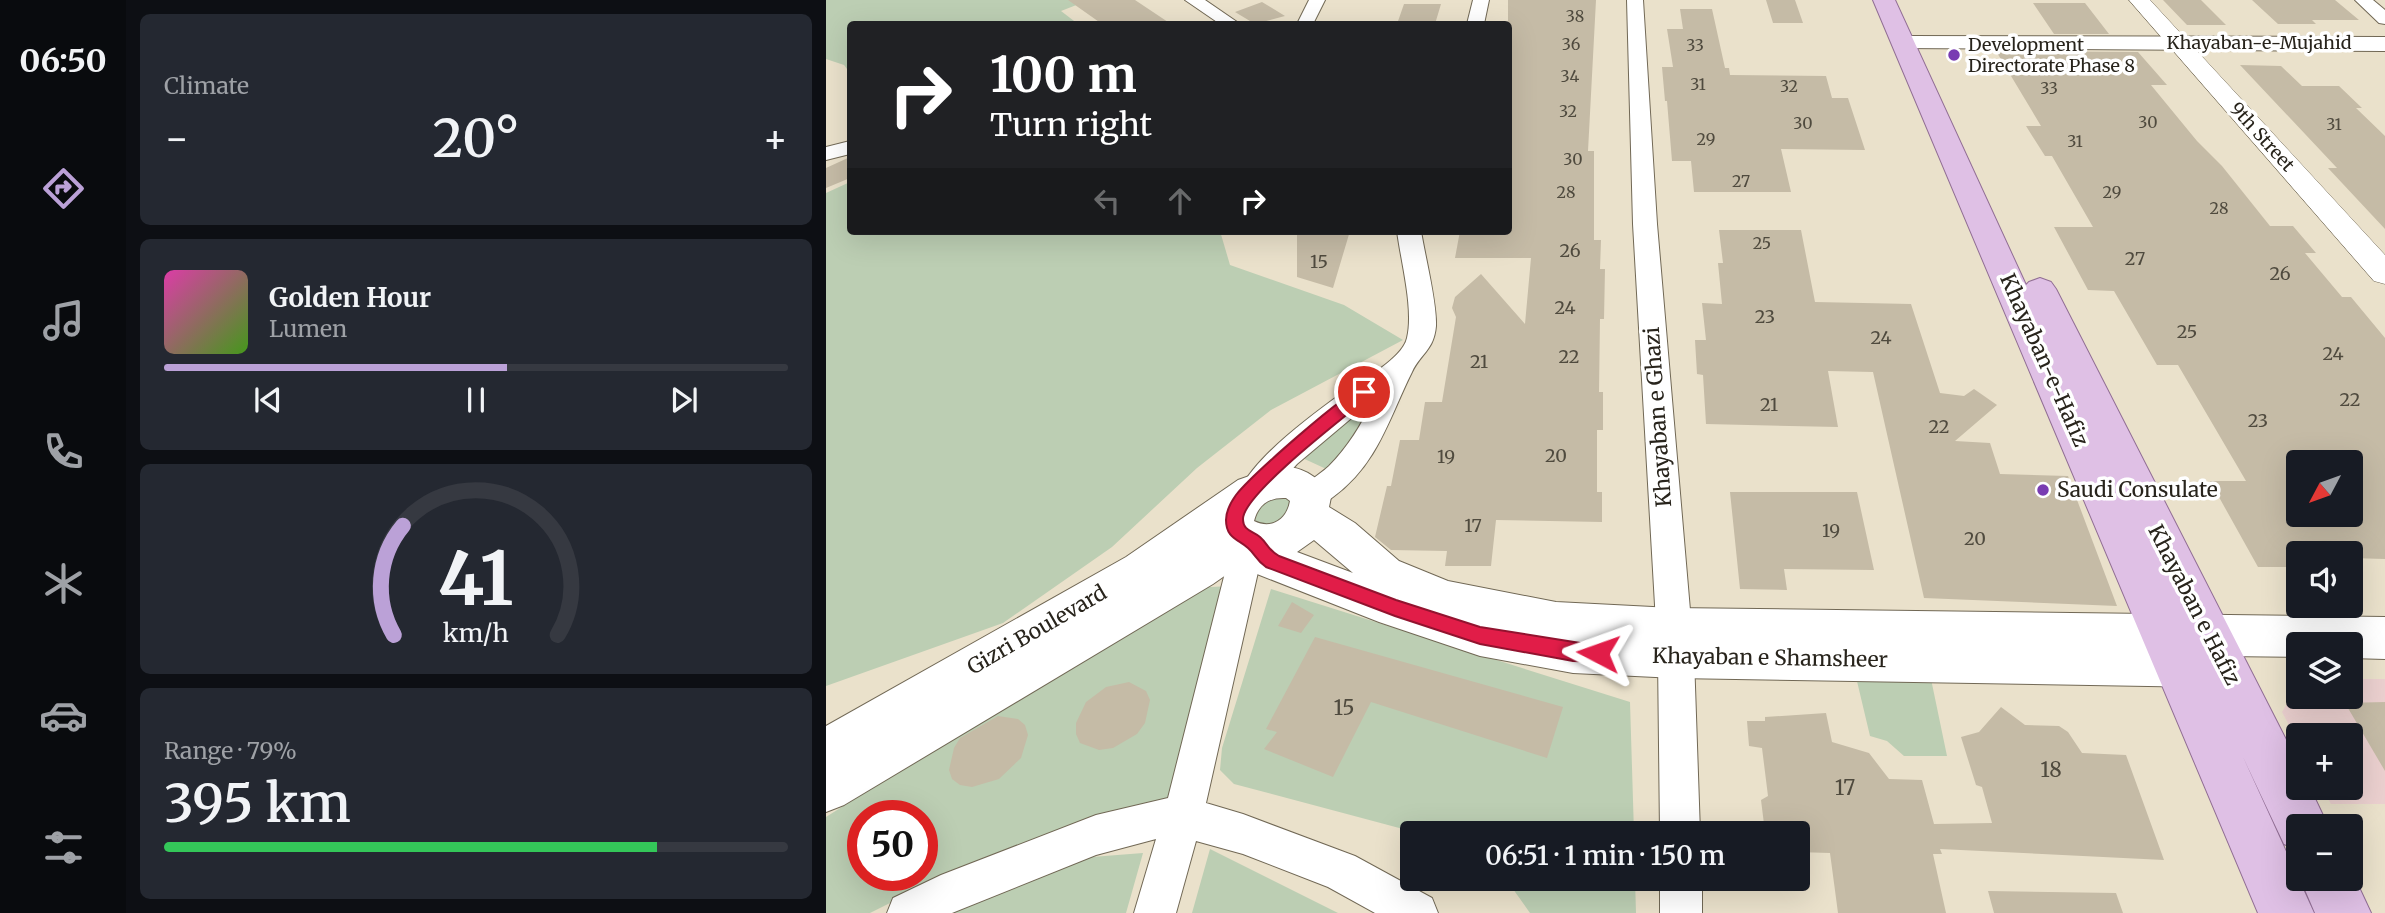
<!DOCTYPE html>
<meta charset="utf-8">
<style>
body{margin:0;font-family:Merriweather,serif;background:#242831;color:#f1f3f6;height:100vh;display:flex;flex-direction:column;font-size:26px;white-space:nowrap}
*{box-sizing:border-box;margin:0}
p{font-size:23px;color:#9ea1a6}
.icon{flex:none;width:38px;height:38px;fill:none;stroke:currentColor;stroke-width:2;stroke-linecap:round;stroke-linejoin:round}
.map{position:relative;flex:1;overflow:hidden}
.details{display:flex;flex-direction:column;gap:14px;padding:14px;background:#0d0f14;width:700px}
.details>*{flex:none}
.top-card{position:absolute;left:21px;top:21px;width:665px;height:214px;border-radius:7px;box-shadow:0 7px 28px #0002;background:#202124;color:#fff;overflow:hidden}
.needle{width:46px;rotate:229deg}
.controls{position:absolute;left:1460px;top:450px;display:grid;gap:14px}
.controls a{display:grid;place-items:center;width:77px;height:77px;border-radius:7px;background:#171b24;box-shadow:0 7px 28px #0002;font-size:35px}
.speed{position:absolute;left:21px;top:800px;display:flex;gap:14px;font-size:35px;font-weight:700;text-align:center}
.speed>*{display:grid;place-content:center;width:91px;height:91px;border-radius:50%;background:#171b24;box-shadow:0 7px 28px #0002;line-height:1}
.speed .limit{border:10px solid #d22;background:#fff;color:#111}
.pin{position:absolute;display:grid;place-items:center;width:60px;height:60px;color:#fff;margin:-30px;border:4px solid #fff;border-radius:50%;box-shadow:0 2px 7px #0007}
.me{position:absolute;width:77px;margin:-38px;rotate:274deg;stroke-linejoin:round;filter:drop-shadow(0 0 5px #0008)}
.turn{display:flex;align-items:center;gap:24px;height:147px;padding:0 28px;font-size:32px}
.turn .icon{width:91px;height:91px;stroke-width:2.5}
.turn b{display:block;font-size:49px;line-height:60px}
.lanes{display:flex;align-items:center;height:66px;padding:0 28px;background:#0003;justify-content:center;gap:35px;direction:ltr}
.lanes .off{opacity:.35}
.big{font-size:52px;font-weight:600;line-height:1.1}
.details .card{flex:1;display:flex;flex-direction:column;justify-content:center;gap:10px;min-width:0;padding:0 24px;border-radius:10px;background:#242831}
.details .dial{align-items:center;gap:0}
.dial svg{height:182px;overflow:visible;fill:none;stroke:#363941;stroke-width:7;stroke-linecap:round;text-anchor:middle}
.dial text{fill:#f1f3f6;stroke:none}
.song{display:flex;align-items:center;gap:21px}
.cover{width:84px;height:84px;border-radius:10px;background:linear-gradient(135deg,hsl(320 70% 55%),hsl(100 70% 35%))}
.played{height:7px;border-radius:4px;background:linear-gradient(90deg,#bba1d7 55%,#363941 55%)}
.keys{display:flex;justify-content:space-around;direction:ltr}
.heat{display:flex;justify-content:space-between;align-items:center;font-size:38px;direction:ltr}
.charge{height:10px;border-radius:5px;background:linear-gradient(90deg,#34c759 79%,#363941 0)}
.trip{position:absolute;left:574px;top:821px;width:410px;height:70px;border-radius:7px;background:#171b24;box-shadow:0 7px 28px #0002;font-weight:600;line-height:70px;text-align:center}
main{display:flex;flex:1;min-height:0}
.dock{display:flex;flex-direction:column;width:126px;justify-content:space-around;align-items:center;background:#090b0e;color:#9ea1a6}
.dock .icon{width:49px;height:49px}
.dock .active{color:#bba1d7}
.dock b{font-size:32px;color:#f1f3f6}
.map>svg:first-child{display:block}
.commercial{fill:#ebd0cf}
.green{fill:#bcceb3;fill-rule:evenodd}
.building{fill:#c5bba6;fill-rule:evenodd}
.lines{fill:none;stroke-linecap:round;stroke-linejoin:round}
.minor-casing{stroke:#716855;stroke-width:2}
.tertiary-casing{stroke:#716855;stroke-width:1}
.secondary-casing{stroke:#716855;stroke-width:2}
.primary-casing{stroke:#916e94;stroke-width:2}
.minor{fill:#fff;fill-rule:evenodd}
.tertiary{fill:#fff;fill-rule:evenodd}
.secondary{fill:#fff;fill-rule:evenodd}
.primary{fill:#dfc0e5;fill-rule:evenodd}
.route{fill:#e11d48;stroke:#92132f;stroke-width:2}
.poi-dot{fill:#793cb2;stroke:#fff;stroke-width:2.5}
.labels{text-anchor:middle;stroke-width:7;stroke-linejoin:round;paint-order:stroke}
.far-number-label{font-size:16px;fill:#4f4a3e}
.far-street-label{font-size:18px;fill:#28241c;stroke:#fff}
.far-poi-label{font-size:18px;fill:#28241c;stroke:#fff;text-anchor:start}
.number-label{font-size:18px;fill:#4f4a3e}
.street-label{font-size:21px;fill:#28241c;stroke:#fff}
.poi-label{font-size:21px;fill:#28241c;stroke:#fff;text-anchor:start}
.near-number-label{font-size:21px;fill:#4f4a3e}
</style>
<main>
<nav class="dock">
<b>06:50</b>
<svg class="icon active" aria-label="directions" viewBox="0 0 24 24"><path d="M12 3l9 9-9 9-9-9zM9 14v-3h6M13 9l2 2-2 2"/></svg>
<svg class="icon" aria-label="music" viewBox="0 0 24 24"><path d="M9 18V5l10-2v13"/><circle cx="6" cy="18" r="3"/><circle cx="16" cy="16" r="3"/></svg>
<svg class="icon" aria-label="phone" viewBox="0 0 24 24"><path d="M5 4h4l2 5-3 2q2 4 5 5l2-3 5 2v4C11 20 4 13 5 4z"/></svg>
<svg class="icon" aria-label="climate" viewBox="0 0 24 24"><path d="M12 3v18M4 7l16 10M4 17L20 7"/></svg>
<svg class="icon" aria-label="car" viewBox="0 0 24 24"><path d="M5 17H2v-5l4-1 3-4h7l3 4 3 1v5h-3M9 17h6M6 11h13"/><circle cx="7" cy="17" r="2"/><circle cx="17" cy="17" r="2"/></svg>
<svg class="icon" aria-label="filters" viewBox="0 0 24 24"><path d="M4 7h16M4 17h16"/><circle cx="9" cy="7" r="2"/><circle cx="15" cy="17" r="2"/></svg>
</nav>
<section class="details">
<div class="card"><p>Climate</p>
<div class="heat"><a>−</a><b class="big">20°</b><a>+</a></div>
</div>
<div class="card">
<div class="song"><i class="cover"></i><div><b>Golden Hour</b><p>Lumen</p></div></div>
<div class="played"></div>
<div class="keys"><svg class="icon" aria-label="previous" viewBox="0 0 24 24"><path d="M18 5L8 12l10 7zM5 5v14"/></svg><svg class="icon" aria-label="pause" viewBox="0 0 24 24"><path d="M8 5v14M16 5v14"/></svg><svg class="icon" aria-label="next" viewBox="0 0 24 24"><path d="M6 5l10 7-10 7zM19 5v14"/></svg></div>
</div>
<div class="card dial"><svg viewBox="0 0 100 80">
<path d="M14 69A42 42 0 1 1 86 69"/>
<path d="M14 69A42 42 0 0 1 18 21" stroke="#bba1d7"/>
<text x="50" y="56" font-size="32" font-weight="700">41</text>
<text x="50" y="72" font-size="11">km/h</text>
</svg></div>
<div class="card"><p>Range · 79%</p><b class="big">395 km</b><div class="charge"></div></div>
</section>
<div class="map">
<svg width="1559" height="913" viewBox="0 0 1559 913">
<rect width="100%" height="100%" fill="#eae1cb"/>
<path class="commercial" d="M1524,679h35v125h-54l-9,-16h28v-53h-52v7l-16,-30 16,-27v11h52z"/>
<path class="green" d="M0,0h247l6,4 -18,7 17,13h-228v49l-6,-8 -18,-6z
M24,182v49h370l10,34 114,40 59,35 -132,70 -74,58 -85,79 -109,76 -177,63v-493z
M554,395l-45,78 -37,-17z
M472,498l-22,29 -21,-5 -3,-5 6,-18z
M406,586l-59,216 -239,79 -64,32h-44v-96l362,-229zM37,816h59v59h-59z
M445,589l359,113 4,131h-216l-184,-49 -14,-14 2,-22z
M1030,677l75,2 16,77h-43l-17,-15 -17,-5z
M384,849l128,64h-146z
M317,853l-17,60h-178l131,-55z
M673,879h136l1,34h-106l-17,-24z"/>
<path class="building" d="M242,0h67l36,24h-69z
M682,0h88l-8,151h6v89h7l-1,29h5l-1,50h-4l-1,73h4v38h-6v62h5v30l-106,-2 -5,46h-46l2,-15 -56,-1 -16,-13 12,-51h4l9,-46h19l6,-38h17l14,-85 -4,-9 3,-11 26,-23 44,50 6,-66h-76l5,-27h48z
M940,0h29l8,23h-30z
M1337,0h38l25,25h-39z
M1426,0h83l24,20h-47l4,4h-38z
M436,2l23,14 -30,8 -20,-12z
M1207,3h52l24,31h-55z
M578,4h37l-6,20h-38z
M854,9h32l13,59h4l1,7 96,1 6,22h16l17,52 -84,-1 10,43h-97l-3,-31h-19l-5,-60h-2l-3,-34h11l-6,-38h16z
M1170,51l142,1 29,33h-16l46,56 25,25 48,60h23l23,27h-11l37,44h9l34,41v221l-35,-1v-5h-52v14h-40l-48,-86h36l-68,-116h-21l-43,-74 -26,-1 -34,-63h39l-41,-71h-7l-19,-30h15zM1472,458h52v56h-52z
M1414,65l41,1 21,20h37l23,22h-6l29,28v93l-57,-61h9z
M24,157v21l-24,10v-20z
M893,230h82l14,72 96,2 29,89 24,3 10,-7 23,16 -42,36 35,2 10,31 68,2 49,130 -193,-8 -51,-226 -45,-1 10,56 -132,-3 -3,-49 -6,-1 -2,-34h11l-4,-37 20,1 -4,-41h5z
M471,231h53l-17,57 -36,-11z
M904,492h127l17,78 -90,-1 3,21 -47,-1z
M466,602l22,13 -13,18 -23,-7z
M489,637l248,70 -16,51 -176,-56 -38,75 -69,-28 13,-17 -11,-3z
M303,682l17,9 4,9 -5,23 -8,11 -24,14 -14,2 -19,-7 -4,-9v-11l10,-21 20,-15z
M1559,702v69l-40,-68z
M1175,707l24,18 34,1 9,6 14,21 44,2 38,105 -224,-11 2,5h-9l13,59h-108l-8,-60 -33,-1v-19h-6l-1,-9h-26l-3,-24 7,-4 -6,-48 -13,-2 -2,-25h18v-4l61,-4 6,29 37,11 20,26 33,1 12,44 58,-1 -10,-36 -6,-2 -15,-48 18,-5z
M172,716l20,3 7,6 3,10 -7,23 -22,21 -27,8 -12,-2 -8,-6 -3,-9 5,-22 6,-10z
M1162,891l128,2 7,20h-129z"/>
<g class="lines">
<g class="minor-casing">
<path id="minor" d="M359,0h20l35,24h-20z
M483,0h16l-12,24h-16z
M647,0h16l-5,24h-17z
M801,0h16l14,224 37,433 6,176h-40l-2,-176 -25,-433z
M1529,0h18l12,10v14l-6,-1z
M24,141v13l-24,6v-13z
M571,231h24c4,25 16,72 15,95 -2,24 -15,27 -24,46 -23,46 -34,92 -79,125 -12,9 -18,14 -33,9l-4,-9c7,-14 21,-20 33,-31 19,-19 33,-42 44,-66l-76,64 -30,33 -11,3 -11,-3 -4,-9c16,-32 67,-70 97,-92 19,-13 64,-36 69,-58 7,-29 -6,-76 -10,-107z
M423,528l11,3 5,10 -59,262 37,11 112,42 77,42 6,15h-63l-47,-26 -85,-33 -47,-13 -20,72h-42l22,-74 -60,16 -144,58h-65l6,-15 48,-23 155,-60 72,-17 65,-257 5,-10z
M834,878h42v35h-42z"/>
</g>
<g class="tertiary-casing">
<path id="tertiary" d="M1303,0h21l235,255v29l-11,-3z"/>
</g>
<g class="secondary-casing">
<path id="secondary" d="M1079,36l480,1v14l-488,-3 -4,-5 4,-5z
M449,467c24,-3 45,9 56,30l-2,10 26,16 44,38 49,20 108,21 116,6 713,9v42l-35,-1v-14h-52v13l-73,-1 4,10 -7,15 -16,6 -530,-9 -103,-5 -93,-17 -101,-34 -122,-48 -14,-11 -30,21 -369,221 -18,7v-86l300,-169 112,-77zM460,498l4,3c-3,18 -18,29 -36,20 4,-16 15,-24 32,-23zM488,540l39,33 -56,-21z"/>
</g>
<g class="primary-casing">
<path id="primary" d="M1047,0h22l131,285 3,-3 11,-4 11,4 5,7 242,474v25h12l18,38h-30v24l-14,-6 -41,-87 71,156h-56z
M1524,868l21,45h-56l-15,-35h50z"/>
</g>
<use href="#minor" class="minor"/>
<use href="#tertiary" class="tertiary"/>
<use href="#secondary" class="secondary"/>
<use href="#primary" class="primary"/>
</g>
<path class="route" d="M538,387l6,1 2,4 -2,4c-23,19 -127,98 -127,123 0,12 10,12 17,18 8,7 7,12 19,19l117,44 84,27 125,20 3,6 -3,6 -7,3 -25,-1 -93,-17 -85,-28 -129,-49c-11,-8 -10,-12 -18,-19 -10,-9 -22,-10 -22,-28 0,-9 5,-18 10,-25 15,-19 108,-102 128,-108z"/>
<g class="poi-dot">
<circle cx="1128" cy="55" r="7"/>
<circle cx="1217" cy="490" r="7"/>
</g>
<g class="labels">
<g class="far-number-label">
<text x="749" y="22">38</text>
<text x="745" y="50">36</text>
<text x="869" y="51">33</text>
<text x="744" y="82">34</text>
<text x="872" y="90">31</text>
<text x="963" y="92">32</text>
<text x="1223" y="94">33</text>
<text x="742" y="117">32</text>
<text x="1322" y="128">30</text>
<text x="977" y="129">30</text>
<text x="1508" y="130">31</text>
<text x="880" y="145">29</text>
<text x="1249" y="147">31</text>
<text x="747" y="165">30</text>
<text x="915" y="187">27</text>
<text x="740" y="198">28</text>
<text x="1286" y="198">29</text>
<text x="1393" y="214">28</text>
<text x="936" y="249">25</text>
</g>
<g class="far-street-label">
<text x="1433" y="49">Khayaban-e-Mujahid</text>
<text transform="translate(1436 137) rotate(48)" y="6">9th Street</text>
</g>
<g class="far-poi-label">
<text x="1142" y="51">Development<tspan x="1142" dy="21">Directorate Phase 8</tspan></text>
</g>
<g class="number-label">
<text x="744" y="257">26</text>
<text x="1309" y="265">27</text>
<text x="493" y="268">15</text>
<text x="1454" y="280">26</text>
<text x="739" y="314">24</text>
<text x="939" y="323">23</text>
<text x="1361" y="338">25</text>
<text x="1055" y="344">24</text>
<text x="1507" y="360">24</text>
<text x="743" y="363">22</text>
<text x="653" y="368">21</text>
<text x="1524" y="406">22</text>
<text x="943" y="411">21</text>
<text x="1432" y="427">23</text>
<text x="1113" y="433">22</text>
<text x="730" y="462">20</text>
<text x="620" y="463">19</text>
<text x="647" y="532">17</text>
<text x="1005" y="537">19</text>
<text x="1149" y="545">20</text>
</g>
<g class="street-label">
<text transform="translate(1218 360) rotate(66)" y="7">Khayaban-e-Hafiz</text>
<text transform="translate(832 417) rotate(-94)" y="7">Khayaban e Ghazi</text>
<text transform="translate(1368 605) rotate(63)" y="7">Khayaban e Hafiz</text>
<text transform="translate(211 630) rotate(-30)" y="7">Gizri Boulevard</text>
<text transform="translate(944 658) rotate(1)" y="7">Khayaban e Shamsheer</text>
</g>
<g class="poi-label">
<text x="1231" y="497">Saudi Consulate</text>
</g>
<g class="near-number-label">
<text x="518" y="715">15</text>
<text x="1225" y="777">18</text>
<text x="1019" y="795">17</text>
</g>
</g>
</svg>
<div class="controls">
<a><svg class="needle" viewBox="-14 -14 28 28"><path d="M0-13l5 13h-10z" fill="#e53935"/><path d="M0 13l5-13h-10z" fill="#9ea1a6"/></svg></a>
<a><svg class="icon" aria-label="sound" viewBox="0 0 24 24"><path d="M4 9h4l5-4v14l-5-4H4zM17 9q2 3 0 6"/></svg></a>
<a><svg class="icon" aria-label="layers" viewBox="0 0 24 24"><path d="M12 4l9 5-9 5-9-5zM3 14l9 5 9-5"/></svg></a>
<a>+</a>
<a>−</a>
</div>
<div class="speed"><div class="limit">50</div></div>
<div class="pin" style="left:538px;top:392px;background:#d93025"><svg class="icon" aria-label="arrive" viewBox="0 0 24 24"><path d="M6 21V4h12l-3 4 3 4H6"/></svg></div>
<svg class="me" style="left:772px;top:653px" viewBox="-20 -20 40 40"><path d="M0-17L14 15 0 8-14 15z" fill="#e11d48" stroke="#fff" stroke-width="4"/></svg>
<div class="trip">06:51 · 1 min · 150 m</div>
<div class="top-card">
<div class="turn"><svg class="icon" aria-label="right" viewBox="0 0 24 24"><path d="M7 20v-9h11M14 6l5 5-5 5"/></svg><div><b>100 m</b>Turn right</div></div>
<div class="lanes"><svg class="icon off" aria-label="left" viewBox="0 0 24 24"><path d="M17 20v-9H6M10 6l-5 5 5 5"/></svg><svg class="icon off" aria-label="ahead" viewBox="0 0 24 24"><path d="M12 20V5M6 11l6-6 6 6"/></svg><svg class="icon" aria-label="right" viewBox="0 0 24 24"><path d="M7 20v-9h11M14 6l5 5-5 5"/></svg></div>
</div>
</div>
</main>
